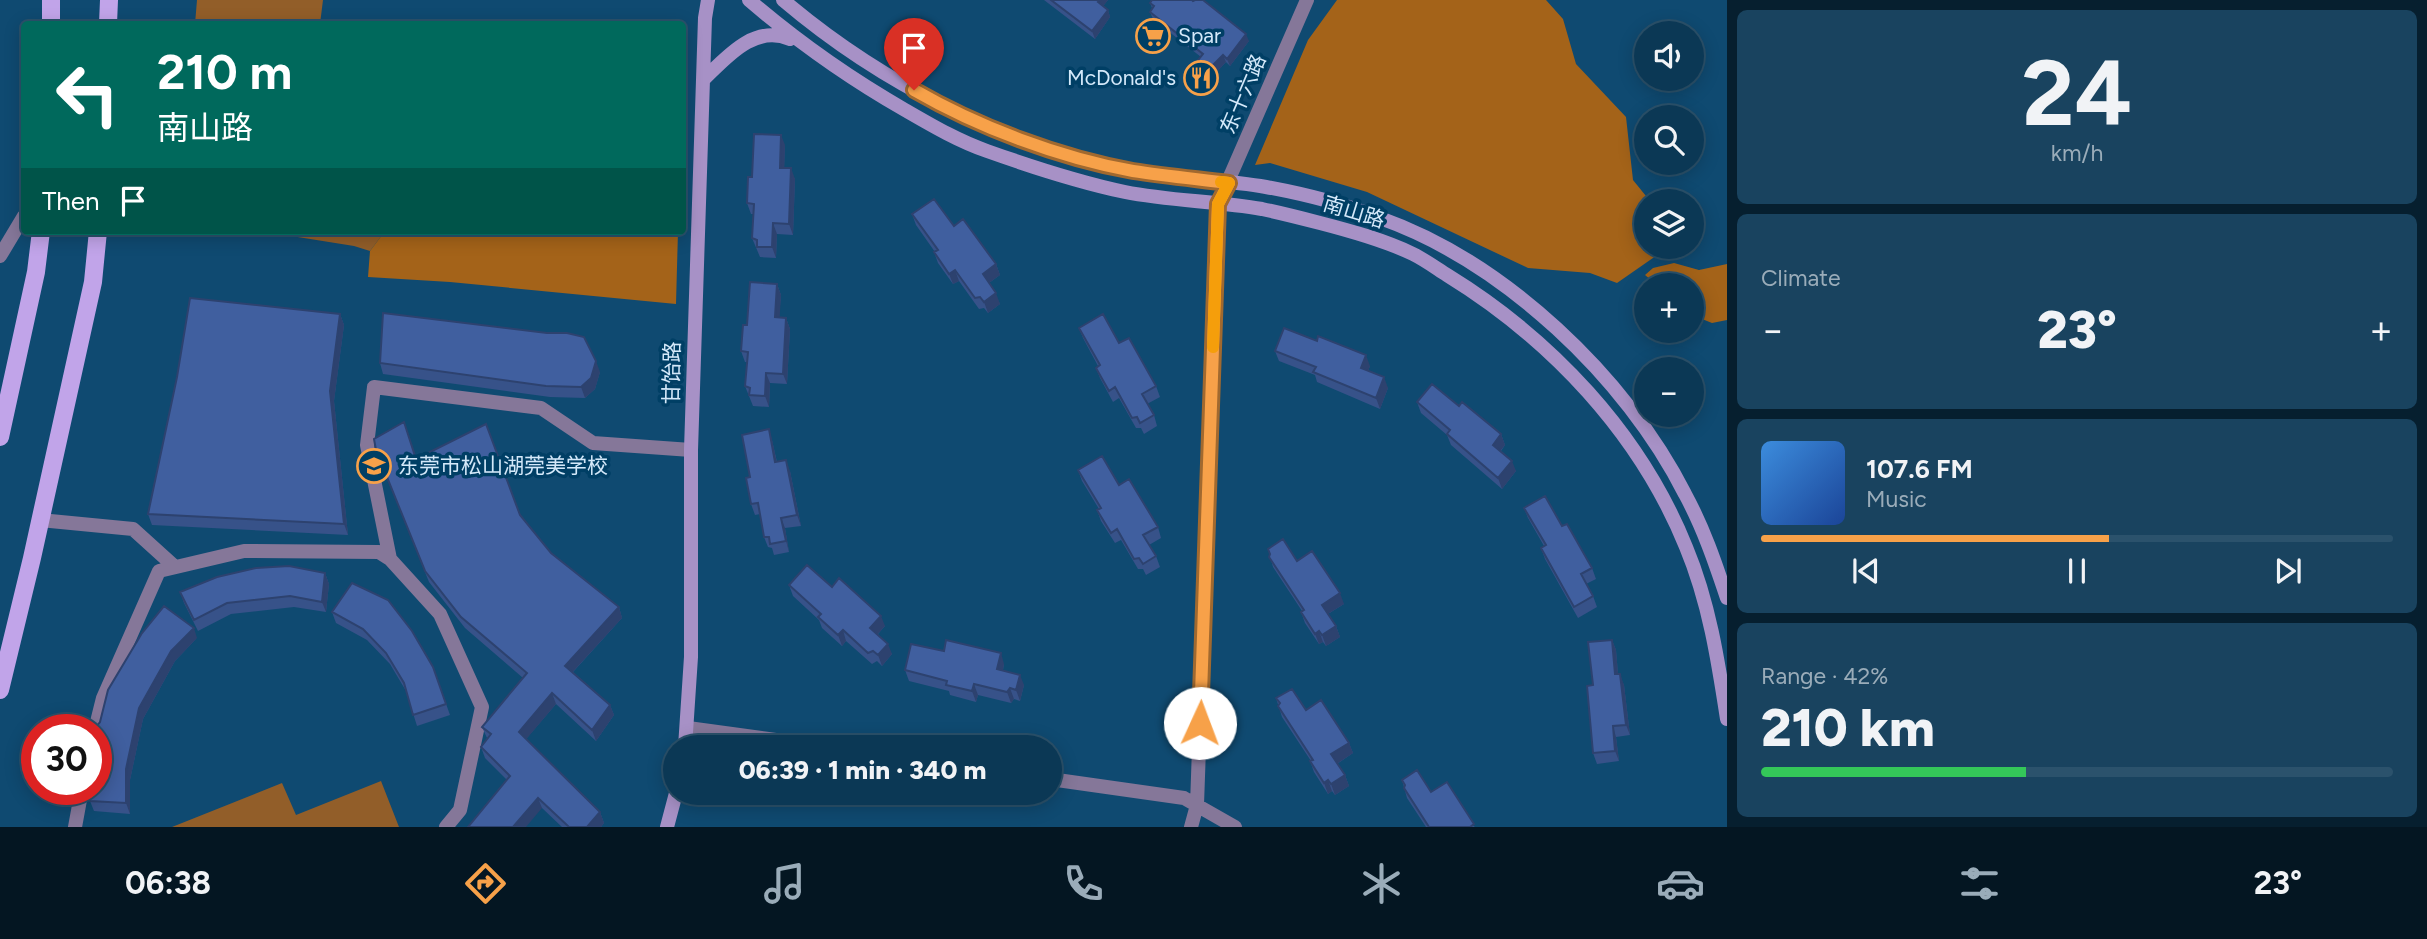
<!DOCTYPE html>
<meta charset="utf-8">
<style>
body{margin:0;font-family:Figtree,"Noto Sans SC",sans-serif;background:#19435f;color:#f1f3f6;height:100vh;display:flex;flex-direction:column;font-size:26px;white-space:nowrap}
*{box-sizing:border-box;margin:0}
p{font-size:23px;color:#9aacb9}
.icon{flex:none;width:38px;height:38px;fill:none;stroke:currentColor;stroke-width:2;stroke-linecap:round;stroke-linejoin:round}
.map{position:relative;flex:1;overflow:hidden}
.details{display:flex;flex-direction:column;gap:10px;padding:10px;background:#061f2f;width:700px}
.details>*{flex:none}
.guide{position:absolute;left:21px;top:21px;width:665px;height:214px;border-radius:7px;box-shadow:0 4px 18px #0003,0 0 0 2px #2b526c;background:#00695c;color:#fff;overflow:hidden}
.fabs{position:absolute;left:1634px;top:21px;display:grid;gap:14px}
.fabs a{display:grid;place-items:center;width:70px;height:70px;border-radius:50%;background:#0b3855;box-shadow:0 4px 18px #0003,0 0 0 2px #2b526c;font-size:35px}
.speed{position:absolute;left:21px;top:714px;display:flex;gap:14px;font-size:35px;font-weight:700;text-align:center}
.speed>*{display:grid;place-content:center;width:91px;height:91px;border-radius:50%;background:#0b3855;box-shadow:0 4px 18px #0003,0 0 0 2px #2b526c;line-height:1}
.speed .limit{border:10px solid #d22;background:#fff;color:#111}
.pin{position:absolute;display:grid;place-items:center;width:60px;height:60px;color:#fff;margin:-72px -30px;border-radius:50% 50% 50% 0;rotate:-45deg;box-shadow:0 0 7px #0007}
.pin .icon{rotate:45deg}
.me{position:absolute;width:77px;margin:-38px;rotate:2deg;stroke-linejoin:round;filter:drop-shadow(0 0 5px #0008)}
.turn{display:flex;align-items:center;gap:24px;height:147px;padding:0 21px;font-size:32px}
.turn .icon{width:91px;height:91px;stroke-width:2.5}
.turn b{display:block;font-size:49px;line-height:60px}
.then{display:flex;align-items:center;height:66px;padding:0 21px;background:#0003;gap:14px;font-size:26px}
.big{font-size:52px;font-weight:800;line-height:1.1}
.details .widget{flex:1;display:flex;flex-direction:column;justify-content:center;gap:10px;min-width:0;padding:0 24px;border-radius:10px;background:#19435f}
.details .dial{align-items:center;gap:0}
.dial b{font-size:91px;line-height:1}
.song{display:flex;align-items:center;gap:21px}
.cover{width:84px;height:84px;border-radius:10px;background:linear-gradient(135deg,hsl(210 70% 55%),hsl(220 70% 35%))}
.played{height:7px;border-radius:4px;background:linear-gradient(90deg,#f7a149 55%,#2b526c 55%)}
.keys{display:flex;justify-content:space-around;direction:ltr}
.heat{display:flex;justify-content:space-between;align-items:center;font-size:38px;direction:ltr}
.charge{height:10px;border-radius:5px;background:linear-gradient(90deg,#34c759 42%,#2b526c 0)}
.trip{position:absolute;left:663px;top:735px;width:399px;height:70px;border-radius:35px;background:#0b3855;box-shadow:0 4px 18px #0003,0 0 0 2px #2b526c;font-weight:800;line-height:70px;text-align:center}
.tabs{display:flex;height:112px;justify-content:space-around;align-items:center;background:#041622;color:#9aacb9}
.tabs .icon{width:49px;height:49px}
.tabs .current{color:#f7a149}
.tabs b{font-size:32px;color:#f1f3f6}
main{display:flex;flex:1;min-height:0}
.map>svg:first-child{display:block}
.green{fill:#925e29}
.forest{fill:#a46319}
.lines{fill:none;stroke-linecap:round;stroke-linejoin:round}
.street{stroke:#857799;stroke-width:14}
.secondary{stroke:#a791c6;stroke-width:14}
.primary{stroke:#c1a4e9;stroke-width:18}
.wall{fill:#375289}
.shaded-wall{fill:#2d426f}
.building{fill:#405f9f;stroke:#2d426f;stroke-width:2}
.route-casing{stroke:#a1692f;stroke-width:18}
.route{stroke:#f7a149;stroke-width:12}
.slow{stroke:#f59e0b;stroke-width:12}
.labels{text-anchor:middle;stroke-width:7;stroke-linejoin:round;paint-order:stroke}
.poi-label{font-size:21px;fill:#d4e9fa;stroke:#003f65;text-anchor:start}
.street-label{font-size:21px;fill:#d4e9fa;stroke:#003f65}
</style>
<main>
<div class="map">
<svg width="1727" height="827" viewBox="0 0 1727 827">
<rect width="100%" height="100%" fill="#0f4a71"/>
<path class="green" d="M197,0h126l-3,24h-125z
M260,231h125l-15,20 -16,-5z
M381,781l18,46h-227l110,-44 14,32z"/>
<path class="forest" d="M1337,0h209l17,19 13,45 50,53 7,63 17,21h-3v46h15l1,4 -46,32 -27,-10 -62,-5 -161,-76 -97,-29 -15,2 53,-125z
M385,231h293l-2,73 -226,-22 -82,-5 2,-26z
M1674,263l25,7 28,-6v56l-15,3 -20,-8v-30h-35l-12,-10 8,-7z"/>
<g class="lines">
<path class="street" d="M0,256l24,-40
M40,520l93,9 42,38
M390,559l-23,-114 7,-58 167,21 52,35 98,7
M688,728l139,19
M95,730l8,-32 56,-127 85,-20 135,1 11,7 50,55 42,93 -22,103 -14,17
M1050,779l134,19 51,29
M75,827l7,-38
M1191,827l6,-22 21,-601 89,-204"/>
<path class="secondary" d="M749,0c49,42 100,78 156,110 26,15 53,31 82,41 45,16 91,31 138,41 45,9 92,9 137,17 19,4 39,9 58,14 31,8 64,17 93,31 12,6 23,14 34,21 104,64 193,158 239,272 23,55 32,113 41,172
M783,0c99,84 220,145 348,170 44,9 90,9 135,17 38,7 78,17 114,31 124,44 246,159 305,276 18,33 30,68 42,104
M703,80c24,-23 51,-56 87,-41
M685,747l6,-90v-207l14,-432 3,-18
M667,827l9,-34"/>
<path class="primary" d="M51,24v-24
M108,24l1,-24
M0,437l36,-165 5,-41
M0,690l32,-132 61,-276 5,-51"/>
</g>
<path class="wall" d="M1044,0h64l-5,6 5,4 2,7 -15,22z
M1150,3l99,38 -19,25 -4,-4 -14,15 -12,-10 -2,-7 3,-3 -48,-38 -3,-7 2,-4z
M785,145l-1,23 11,11 -2,56 -16,-1 -1,24 -16,-1 -8,-19 1,-24h-2l-4,-11 5,-26z
M912,214l42,12 42,38 4,11 -11,8 11,21 -12,9 -4,-5 -5,1 -20,-28 -6,3 -15,-21 -4,-11h1l-19,-27z
M777,284l4,11 -2,22 7,1 4,11 -3,55 -17,-1 -1,24 -16,-1 -8,-20 2,-24h-2l-4,-11 6,-26z
M340,314l4,11 -10,76 14,134 -196,-10 -4,-11z
M1079,328l40,15 37,43 4,11 -13,7 7,11 3,11 -13,8 -3,-6h-5l-17,-30 -6,4 -13,-24 -4,-10 2,-2 -15,-28z
M1275,351l95,15 -2,5 20,17 -8,21 -63,-27 -2,-7 -36,-14z
M380,363l220,9 -5,17 -10,9 -35,-1 -167,-23z
M1417,402l42,4 42,28 4,11 -4,6 15,20 -14,18 -51,-44 -4,-10 -26,-22z
M408,433l8,26 104,56 31,38 68,54 3,11 -49,54 37,33 4,10 -18,26 -40,-37 -30,35 74,73 4,11 -3,4h-39l-20,-19 -35,-28 -22,-22 -4,-11 6,-9 -5,-11 41,-49 -58,-50 -36,-46 -49,-121z
M772,440l5,22 13,9 11,55 -16,2 4,24 -15,3 -2,-7 -4,-1 -4,-10 -4,-23 -5,1 -4,-11 -1,-27z
M1078,470l41,15 39,42 3,11 -12,7 7,11 4,11 -14,8 -3,-6h-5l-17,-29 -6,3 -14,-22 -4,-11 2,-1 -17,-28z
M1524,508l38,18 30,42 4,11 -10,5 7,12 4,11 -19,11 -33,-59 -4,-11 3,-2 -16,-28z
M1268,549l29,12 47,43 -16,10 8,12 4,11 -14,9 -3,-4 -4,2 -14,-21 -4,-11 1,-1 -29,-44z
M325,573l4,11 -3,28 -32,-5 -63,7 -33,17 -14,-28 -4,-11z
M789,585l43,2 53,39 -7,8 14,20 -10,12 -5,-5 -5,3 -26,-23 -4,5 -20,-18 -3,-8 -26,-24z
M332,612l101,55 17,48 -33,11 -11,-35 -16,-27 -23,-24 -31,-17z
M197,638l-22,23 -32,58 -13,61v34l-36,-3 -4,-10 10,-79z
M1612,640l4,10 2,24 6,11 6,50 -14,2 3,24 -22,3 -4,-11v-68z
M1004,664l-1,6 21,15 -4,16 -6,-2 -3,4 -33,-8 -2,7 -26,-7 -1,-4 -40,-10 -4,-11z
M1276,698l30,12 43,33 4,10 -16,11 8,11 4,11 -14,9 -3,-4 -4,3 -14,-22 -4,-11h1l-29,-44z
M1402,780l29,12 44,35h-49l-19,-29z"/>
<path class="shaded-wall" d="M1100,0h8l-7,9 -3,-7z
M1108,10l2,7 -15,22 -3,-8z
M1246,34l3,7 -19,25 -3,-7z
M1223,55l3,7 -14,15 -3,-8z
M781,135l4,10 -1,34 -4,-11z
M791,168l4,11 -2,56 -4,-11z
M773,223l4,11 -1,24 -4,-11z
M996,264l4,11 -14,10 -3,-11z
M955,270l4,11 -6,3 -4,-10z
M777,284l4,11 -2,33 -4,-11z
M996,293l4,11 -12,9 -4,-11z
M340,314l4,11 -10,76 14,134 -4,-11 -14,-133z
M786,318l4,11 -3,55 -4,-10z
M1366,355l4,11 -5,13 -4,-11z
M596,361l4,11 -5,17 -10,9 -4,-11z
M766,373l4,10 -1,24 -4,-11z
M1384,377l4,11 -8,21 -4,-11z
M769,429l3,11 7,33 -4,-11z
M1501,434l4,11 -8,10 -4,-10z
M786,460l4,11 11,55 -4,-11z
M1512,461l4,10 -14,18 -4,-11z
M781,518l4,10 4,24 -3,-11z
M325,573l4,11 -3,28 -4,-10z
M1340,593l4,11 -18,11 -4,-10z
M619,607l3,11 -53,58 -4,-10z
M881,616l4,10 -11,12 -4,-10z
M1336,626l4,11 -14,9 -4,-11z
M194,628l3,10 -22,23 -32,58 -13,61v34l-4,-11v-34l13,-61 32,-57z
M843,630l3,11 -4,5 -4,-11z
M1319,631l4,11 -4,2 -4,-10z
M1612,640l4,10 3,35 -4,-11z
M888,644l4,10 -10,12 -4,-11z
M1001,653l3,11 -3,16 -4,-11z
M1620,674l4,11 6,50 -4,-10z
M1020,675l4,10 -4,16 -4,-11z
M974,684l4,11 -2,7 -4,-11z
M1010,688l4,11 -3,4 -4,-11z
M552,693l4,11 -33,39 -4,-11z
M610,705l4,10 -18,26 -4,-11z
M1613,726l3,11 3,24 -4,-10z
M1349,743l4,10 -18,12 -4,-11z
M1345,775l4,11 -14,9 -4,-11z
M1328,780l4,11 -4,3 -4,-11z
M538,798l4,10 -16,19h-13z
M600,812l4,11 -3,4h-14z"/>
<path class="building" d="M1051,0h49l-2,2 10,8 -16,21z
M1152,0h40l1,1 2,-1h8l43,34 -19,25 -4,-4 -14,14 -11,-9 5,-6 -53,-42 4,-6 -4,-3z
M754,134l27,1 -1,33h11l-2,56 -16,-1 -1,24h-15v-7l-5,-2 2,-34 -7,-1 1,-26h4z
M934,199l20,27 9,-7 33,45 -13,10 13,19 -12,9 -4,-5 -5,1 -20,-28 -6,4 -15,-22 4,-2 -26,-36z
M750,282l27,2 -2,33 11,1 -3,56 -17,-1 -1,23 -16,-1 1,-7 -5,-2 3,-34 -7,-1 2,-26h4z
M190,298l150,16 -10,77 14,133 -196,-10 29,-137z
M383,313l164,20h20l17,4 12,24 -5,17 -10,9 -35,-1 -166,-23z
M1103,314l16,29 10,-5 27,48 -14,8 12,21 -14,8 -3,-6 -5,1 -17,-31 -6,4 -13,-23 4,-3 -21,-37z
M1284,328l33,13 1,-5 48,19 -5,13 23,9 -8,21 -63,-26 3,-5 -41,-16z
M1432,384l27,22 3,-4 39,32 -8,11 19,16 -14,17 -51,-44 3,-4 -33,-28z
M404,422l12,37 70,-35 34,91 31,38 68,54 -54,59 45,39 -18,25 -40,-37 -33,39 81,80 -13,15h-18l-31,-29 -25,29h-45l42,-51 -29,-29 10,-13 -9,-7 45,-54 -66,-56 -36,-46 -49,-121 -2,-11z
M769,429l6,33 11,-2 11,55 -16,3 5,23 -16,3 -1,-7h-5l-6,-34 -7,1 -5,-26 4,-1 -8,-42z
M1102,456l17,29 10,-6 29,48 -15,8 13,21 -13,8 -4,-6 -5,1 -17,-30 -6,4 -14,-23 4,-2 -23,-38z
M1545,496l17,30 5,-2 25,44 -11,6 12,22 -19,11 -33,-59 5,-3 -22,-37z
M1283,539l14,22 15,-10 28,42 -18,12 14,21 -14,9 -3,-4 -4,3 -14,-22 3,-2 -35,-53 1,-3 -2,-5z
M807,565l25,22 7,-9 42,38 -11,12 18,16 -10,11 -5,-4 -5,2 -25,-23 -5,5 -20,-18 3,-3 -32,-29z
M289,566l36,7 -3,29 -32,-6 -63,7 -33,17 -14,-28 37,-15 39,-9z
M352,583l36,17 24,31 21,36 13,37 -33,11 -9,-32 -18,-30 -23,-24 -31,-17z
M164,606l30,22 -23,23 -32,57 -13,61v34l-36,-2 1,-12h5v-62l4,-5 8,-32 34,-57z
M946,640l55,13 -4,16 23,6 -4,15 -6,-2 -3,4 -33,-8 -2,7 -26,-6 1,-4 -42,-11 6,-26 33,7z
M1612,640l3,34h5l6,51 -13,1 2,25 -22,2 -6,-67 6,-1 -5,-43z
M1292,689l14,21 15,-10 28,43 -18,11 14,21 -14,9 -3,-4 -4,3 -14,-22 3,-1 -35,-54 2,-3 -4,-5z
M1417,770l14,22 16,-10 27,42 -4,3h-41l-25,-39 1,-3 -3,-5z"/>
<g class="lines">
<g class="route-casing">
<path id="route" d="M914,90c64,37 146,68 219,81 32,5 64,8 96,12l-11,21 -18,519"/>
</g>
<use href="#route" class="route"/>
<path class="slow" d="M1213,347l5,-143 11,-21 -8,-1"/>
</g>
<defs>
<g id="supermarket-ring" transform="scale(1.75)"><circle r="9.5" fill="#003f65" stroke="#f7a149" stroke-width="1.5"/><path d="M-6-5.5h2.5l.6 2H6L4.5 2H-2.5L-4.4-4H-6ZM-1.5 3.2a1.3 1.3 0 1 0 .1 0ZM3 3.2a1.3 1.3 0 1 0 .1 0Z" fill="#f7a149"/></g>
<g id="restaurant-ring" transform="scale(1.75)"><circle r="9.5" fill="#003f65" stroke="#f7a149" stroke-width="1.5"/><path d="M-5-6h1v4h1v-4h1v4h1v-4h1v5L-1.5 .5V6h-2V.5L-5-1ZM5-6V6H3V1.5H1.5Q1.5-4 5-6Z" fill="#f7a149"/></g>
<g id="school-ring" transform="scale(1.75)"><circle r="9.5" fill="#003f65" stroke="#f7a149" stroke-width="1.5"/><path d="M0-5L7-2L0 1L-7-2ZM-4 1L0 2.5L4 1V4Q0 6-4 4Z" fill="#f7a149"/></g>
</defs>
<g fill-rule="evenodd">
<use href="#supermarket-ring" x="1153" y="36"/>
<use href="#restaurant-ring" x="1201" y="78"/>
<use href="#school-ring" x="374" y="466"/>
</g>
<g class="labels">
<g class="poi-label">
<text x="1178" y="43">Spar</text>
<text x="1176" y="85" text-anchor="end">McDonald's</text>
<text x="398" y="473">东莞市松山湖莞美学校</text>
</g>
<g class="street-label">
<text transform="translate(1243 94) rotate(-67)" y="7">东十六路</text>
<text transform="translate(1354 212) rotate(17)" y="7">南山路</text>
<text transform="translate(672 373) rotate(-89)" y="7">甘饴路</text>
</g>
</g>
</svg>
<div class="fabs">
<a><svg class="icon" aria-label="sound" viewBox="0 0 24 24"><path d="M4 9h4l5-4v14l-5-4H4zM17 9q2 3 0 6"/></svg></a>
<a><svg class="icon" aria-label="search" viewBox="0 0 24 24"><circle cx="10" cy="10" r="6"/><path d="M15 15l6 6"/></svg></a>
<a><svg class="icon" aria-label="layers" viewBox="0 0 24 24"><path d="M12 4l9 5-9 5-9-5zM3 14l9 5 9-5"/></svg></a>
<a>+</a>
<a>−</a>
</div>
<div class="speed"><div class="limit">30</div></div>
<div class="pin" style="left:914px;top:90px;background:#d93025"><svg class="icon" aria-label="arrive" viewBox="0 0 24 24"><path d="M6 21V4h12l-3 4 3 4H6"/></svg></div>
<svg class="me" style="left:1200px;top:723px" viewBox="-20 -20 40 40"><circle r="19" fill="#fff"/><path d="M0-13L10 11 0 6-10 11z" fill="#f7a149"/></svg>
<div class="trip">06:39 · 1 min · 340 m</div>
<div class="guide">
<div class="turn"><svg class="icon" aria-label="left" viewBox="0 0 24 24"><path d="M17 20v-9H6M10 6l-5 5 5 5"/></svg><div><b>210 m</b>南山路</div></div>
<div class="then">Then<svg class="icon" aria-label="arrive" viewBox="0 0 24 24"><path d="M6 21V4h12l-3 4 3 4H6"/></svg></div>
</div>
</div>
<section class="details">
<div class="widget dial"><b>24</b><p>km/h</p></div>
<div class="widget"><p>Climate</p>
<div class="heat"><a>−</a><b class="big">23°</b><a>+</a></div>
</div>
<div class="widget">
<div class="song"><i class="cover"></i><div><b>107.6 FM</b><p>Music</p></div></div>
<div class="played"></div>
<div class="keys"><svg class="icon" aria-label="previous" viewBox="0 0 24 24"><path d="M18 5L8 12l10 7zM5 5v14"/></svg><svg class="icon" aria-label="pause" viewBox="0 0 24 24"><path d="M8 5v14M16 5v14"/></svg><svg class="icon" aria-label="next" viewBox="0 0 24 24"><path d="M6 5l10 7-10 7zM19 5v14"/></svg></div>
</div>
<div class="widget"><p>Range · 42%</p><b class="big">210 km</b><div class="charge"></div></div>
</section>
</main>
<nav class="tabs">
<b>06:38</b>
<svg class="icon current" aria-label="directions" viewBox="0 0 24 24"><path d="M12 3l9 9-9 9-9-9zM9 14v-3h6M13 9l2 2-2 2"/></svg>
<svg class="icon" aria-label="music" viewBox="0 0 24 24"><path d="M9 18V5l10-2v13"/><circle cx="6" cy="18" r="3"/><circle cx="16" cy="16" r="3"/></svg>
<svg class="icon" aria-label="phone" viewBox="0 0 24 24"><path d="M5 4h4l2 5-3 2q2 4 5 5l2-3 5 2v4C11 20 4 13 5 4z"/></svg>
<svg class="icon" aria-label="climate" viewBox="0 0 24 24"><path d="M12 3v18M4 7l16 10M4 17L20 7"/></svg>
<svg class="icon" aria-label="car" viewBox="0 0 24 24"><path d="M5 17H2v-5l4-1 3-4h7l3 4 3 1v5h-3M9 17h6M6 11h13"/><circle cx="7" cy="17" r="2"/><circle cx="17" cy="17" r="2"/></svg>
<svg class="icon" aria-label="filters" viewBox="0 0 24 24"><path d="M4 7h16M4 17h16"/><circle cx="9" cy="7" r="2"/><circle cx="15" cy="17" r="2"/></svg>
<b>23°</b>
</nav>
